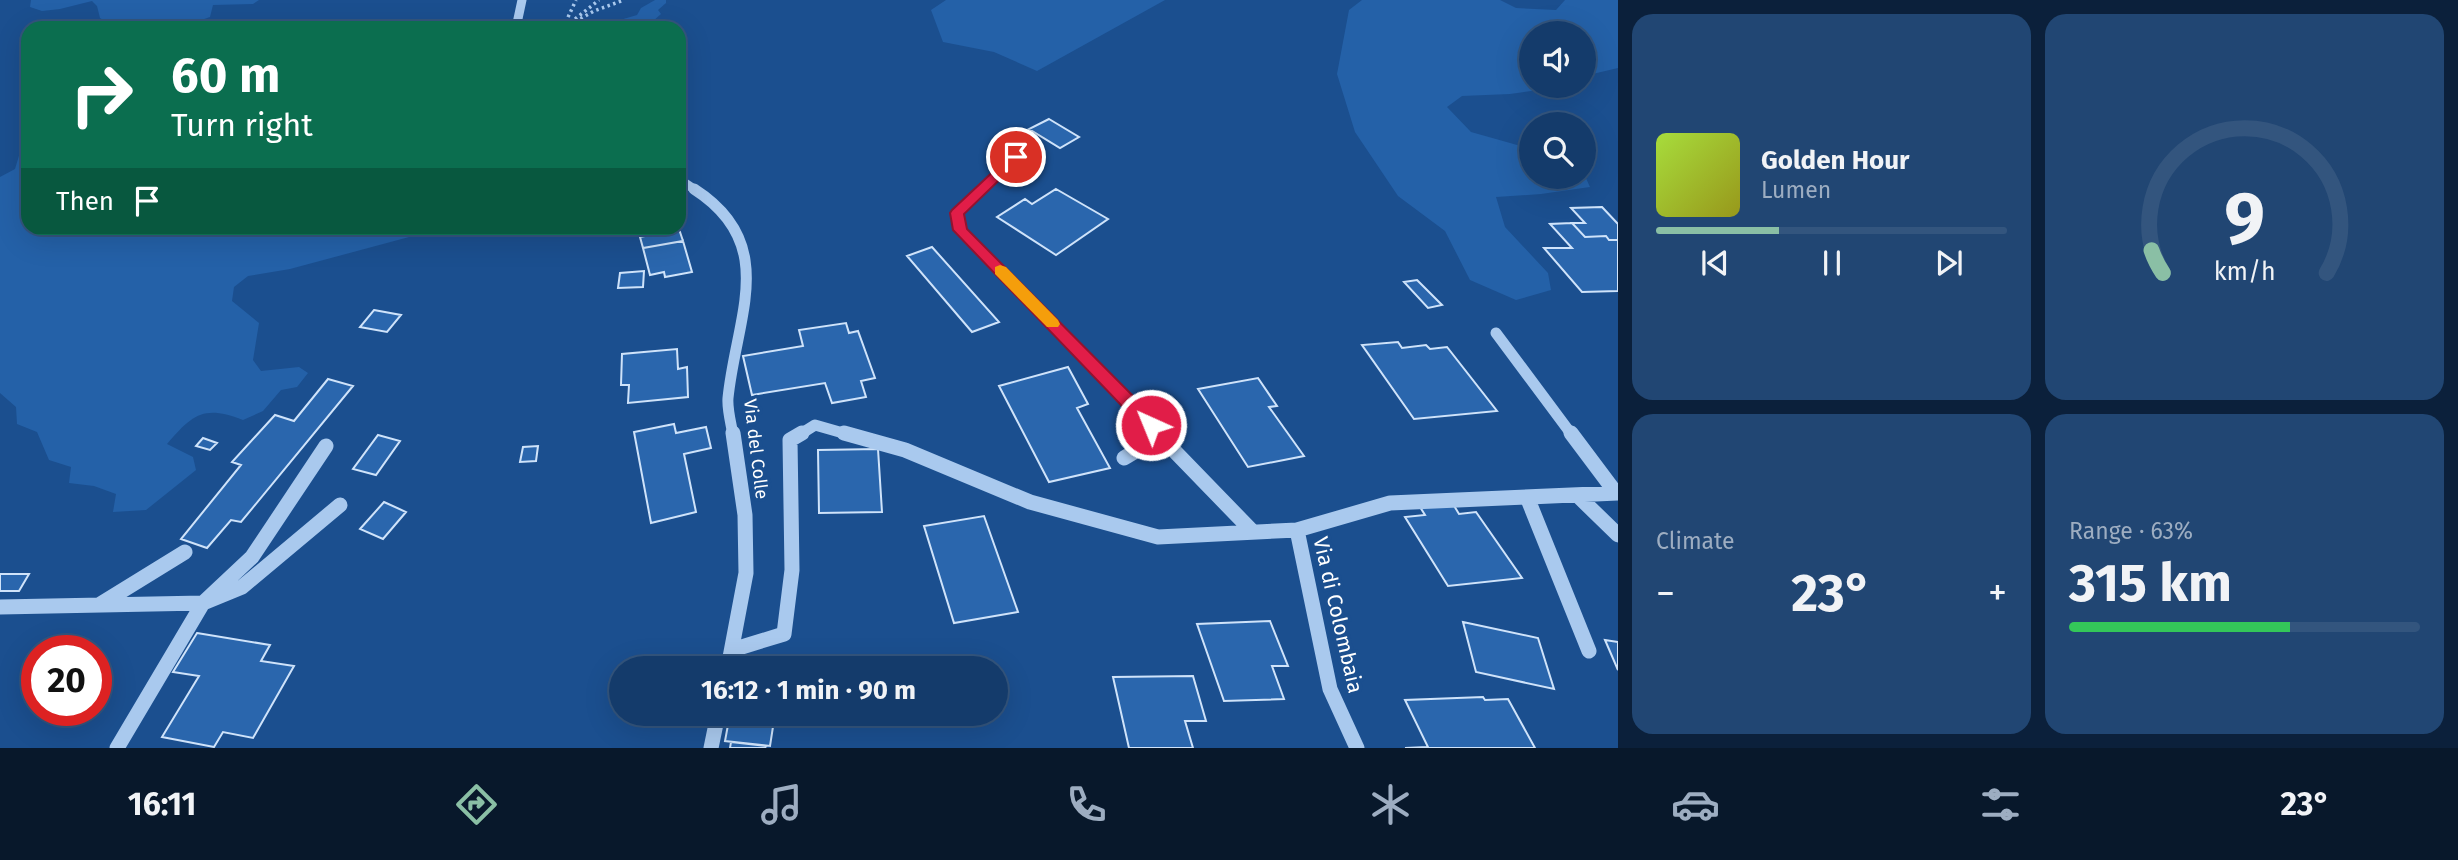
<!DOCTYPE html>
<meta charset="utf-8">
<style>
body{margin:0;font-family:"Fira Sans",sans-serif;background:#214673;color:#f1f3f6;height:100vh;display:flex;flex-direction:column;font-size:26px;white-space:nowrap}
*{box-sizing:border-box;margin:0}
p{font-size:23px;color:#9dadc1}
.icon{flex:none;width:38px;height:38px;fill:none;stroke:currentColor;stroke-width:2;stroke-linecap:round;stroke-linejoin:round}
.map{position:relative;flex:1;overflow:hidden}
.side{display:flex;flex-direction:column;gap:14px;padding:14px;background:#0b203b;width:840px}
.side>*{flex:none}
.hud{position:absolute;left:21px;top:21px;width:665px;height:214px;border-radius:21px;box-shadow:0 7px 28px #0002,0 0 0 2px #33557e;background:#0b6e4f;color:#fff;overflow:hidden}
.tools{position:absolute;left:1519px;top:21px;display:grid;gap:14px}
.tools a{display:grid;place-items:center;width:77px;height:77px;border-radius:50%;background:#143b6b;box-shadow:0 7px 28px #0002,0 0 0 2px #33557e;font-size:35px}
.speed{position:absolute;left:21px;top:635px;display:flex;gap:14px;font-size:35px;font-weight:700;text-align:center}
.speed>*{display:grid;place-content:center;width:91px;height:91px;border-radius:50%;background:#143b6b;box-shadow:0 7px 28px #0002,0 0 0 2px #33557e;line-height:1}
.speed .limit{border:10px solid #d22;background:#fff;color:#111}
.pin{position:absolute;display:grid;place-items:center;width:60px;height:60px;color:#fff;margin:-30px;border:4px solid #fff;border-radius:50%;box-shadow:0 2px 7px #0007}
.me{position:absolute;width:77px;margin:-38px;rotate:316deg;stroke-linejoin:round;filter:drop-shadow(0 0 5px #0008)}
.turn{display:flex;align-items:center;gap:24px;height:147px;padding:0 35px;font-size:32px}
.turn .icon{width:91px;height:91px;stroke-width:2.5}
.turn b{display:block;font-size:49px;line-height:60px}
.then{display:flex;align-items:center;height:66px;padding:0 35px;background:#0003;gap:14px;font-size:26px}
.big{font-size:52px;font-weight:700;line-height:1.1}
.side .tile{flex:1;display:flex;flex-direction:column;justify-content:center;gap:10px;min-width:0;padding:0 24px;border-radius:21px;background:#214673}
.side .dial{align-items:center;gap:0}
.dial svg{height:182px;overflow:visible;fill:none;stroke:#33557e;stroke-width:7;stroke-linecap:round;text-anchor:middle}
.dial text{fill:#f1f3f6;stroke:none}
.song{display:flex;align-items:center;gap:21px}
.cover{width:84px;height:84px;border-radius:10px;background:linear-gradient(135deg,hsl(80 70% 55%),hsl(60 70% 35%))}
.played{height:7px;border-radius:4px;background:linear-gradient(90deg,#8abfa5 35%,#33557e 35%)}
.keys{display:flex;justify-content:space-around;direction:ltr}
.heat{display:flex;justify-content:space-between;align-items:center;font-size:38px;direction:ltr}
.charge{height:10px;border-radius:5px;background:linear-gradient(90deg,#34c759 63%,#33557e 0)}
.side .tiles{flex:1;display:grid;gap:14px;grid-template-columns:repeat(2,1fr)}
.trip{position:absolute;left:609px;top:656px;width:399px;height:70px;border-radius:35px;background:#143b6b;box-shadow:0 7px 28px #0002,0 0 0 2px #33557e;font-weight:700;line-height:70px;text-align:center}
.dock{display:flex;height:112px;justify-content:space-around;align-items:center;background:#08182b;color:#9dadc1}
.dock .icon{width:49px;height:49px}
.dock .active{color:#8abfa5}
.dock b{font-size:32px;color:#f1f3f6}
main{display:flex;flex:1;min-height:0}
.map>svg:first-child{display:block}
.green{fill:#2461a8}
.building{fill:#2a66ad;stroke:#cfe3fa;stroke-width:2}
.lines{fill:none;stroke-linecap:round;stroke-linejoin:round}
.path{stroke:#a9c9ee;stroke-width:3.5;stroke-dasharray:2.5 3.5;stroke-linecap:butt}
.minor-far2{stroke:#a9c9ee;stroke-width:9}
.minor-far1{stroke:#a9c9ee;stroke-width:11}
.minor{stroke:#a9c9ee;stroke-width:15}
.route{fill:#e11d48;stroke:#92132f;stroke-width:2}
.slow{fill:#f59e0b}
.labels{text-anchor:middle;stroke-width:7;stroke-linejoin:round;paint-order:stroke}
.street-label{font-size:18px;fill:#fff;stroke:#1b4f8f}
.near-street-label{font-size:21px;fill:#fff;stroke:#1b4f8f}
</style>
<main>
<div class="map">
<svg width="1618" height="748" viewBox="0 0 1618 748">
<rect width="100%" height="100%" fill="#1b4f8f"/>
<path class="green" d="M31,0h228l-6,4 -40,1 -3,12 -23,8c-24,-9 -18,-2 -38,3 -17,4 -35,-1 -49,-10l-3,-12 -5,-5 -32,8 -18,2 -12,-4z
M655,0h11v3l-8,7 3,4 -16,14h-33l6,-3 2,-5 17,-5 4,-7z
M946,0h219l-128,71 -43,-19 -51,-10 -12,-32z
M1362,0h138l16,8 40,2 9,-10h53v68l-34,8v-43h-53v53h21l-7,3 -35,5 -48,2 -15,11 24,25 60,17v28h53v-3l6,13 -49,7 -45,3 9,30 43,46 3,17 -35,10 -46,-20 -25,-49 -47,-35 -43,-64 -18,-58 12,-64z
M28,145v83h402l-6,5 -134,36 -42,7 -14,11 -2,14 27,22 -6,37 8,11 38,-4 9,6 -11,14 -16,3 -18,21 -20,9c-39,-15 -50,-6 -76,24l26,13 3,13 -50,40 -33,2 3,-18 -22,-8 -25,-3 2,-16 -22,-7 -12,-28 -20,-8 -1,-17 -16,-14v-216l15,-8 6,-20z"/>
<path class="building" d="M1049,119l30,18 -19,11 -31,-19z
M1056,189l52,30 -52,36 -59,-38 28,-18 7,5z
M1602,207l16,17v16h-9l-3,-4 -21,1 -13,-14h13l-14,-15z
M1572,223l13,14 21,-1 3,4h9v51l-36,1 -38,-44h28l-22,-24z
M679,227v2l-27,6 -2,-7z
M679,229l4,12 -40,7 -3,-11z
M683,241l9,31 -27,5 -1,-5 -14,3 -7,-27z
M932,247l67,75 -27,10 -65,-76z
M644,271l-1,16 -25,1 2,-15z
M1417,280l25,25 -14,3 -24,-26z
M374,310l27,5 -14,17 -27,-5z
M846,323l3,10 9,-2 17,47 -14,3 5,16 -34,6 -7,-20 -73,12 -9,-39 60,-10 -4,-16z
M1398,342l4,6 24,-3 4,4 17,-2 50,64 -83,8 -52,-74z
M677,349l1,20 9,-2 1,30 -60,6 1,-18h-8l1,-31z
M1068,367l20,37 -11,4 33,60 -61,14 -50,-96z
M1258,378l19,28 -8,1 35,49 -56,11 -50,-78z
M328,379l25,7 -112,136 -10,-2 -24,28 -26,-9 60,-74 -9,-3 43,-47 19,6z
M674,424l2,9 30,-6 5,21 -27,6 12,58 -45,11 -17,-91z
M378,435l22,6 -24,34 -23,-6z
M203,438l14,5 -7,7 -14,-4z
M538,446l-2,15 -16,1 3,-15z
M878,449l4,63 -63,1 -1,-63z
M384,502l22,10 -23,27 -23,-10z
M1453,504l6,10 17,-2 46,66 -74,8 -43,-69 20,-2 -5,-8z
M984,516l34,96 -64,11 -30,-97z
M0,574h29l-10,17h-19z
M1270,621l18,45h-16l12,33 -60,2 -27,-77z
M1463,622l75,16 16,51 -78,-17z
M197,633l73,12 -9,16 33,5 -41,72 -30,-6 -9,15 -52,-10 37,-61 -26,-4z
M1605,640l13,2v28z
M741,660l42,5 -1,3h-43z
M1193,676l13,45h-21l8,27h-64l-16,-71z
M1483,697l2,3 23,-1 27,49h-130l23,-1 -23,-47z
M730,714h45l-5,32 -45,-5z
M731,742l35,4 -1,2h-35z"/>
<g class="lines">
<path class="path" d="M575,19l24,-19
M563,28l13,-28
M565,28l29,-17 30,-11"/>
<path class="minor-far2" d="M516,28l6,-28
M679,179l18,12
M981,191l35,-34"/>
<path class="minor-far1" d="M694,189c86,55 42,128 34,209 -1,11 3,25 5,37
M982,189l-25,24 3,17 199,205
M1496,333l76,102
M799,435l16,-10 35,10"/>
<path class="minor" d="M844,433l61,17 125,52 128,35 139,-7 93,-27 228,-10
M1157,433l96,99
M1571,433l45,60
M1124,458l37,-22
M1577,495l41,40
M1527,497l62,154
M1297,530l33,159 27,59
M99,605l86,-53
M0,607l203,-4 39,-16 98,-82
M732,650l52,-16 8,-64 -2,-130 12,-7
M728,668l18,-95 -1,-58 -12,-82
M117,748l86,-145 49,-46 74,-111
M711,748l7,-34"/>
</g>
<path class="route" d="M1016,153l7,4 -2,2 -57,55 3,15 190,191 2,5 -2,5h-12l-192,-200 -3,-17 2,-3 60,-56z"/>
<path class="slow" d="M1000,265l6,2 52,53 2,4 -2,3h-11l-52,-53v-7z"/>
<g class="labels">
<g class="street-label">
<text transform="translate(756 449) rotate(83)" y="6">Via del Colle</text>
</g>
<g class="near-street-label">
<text transform="translate(1338 615) rotate(77)" y="7">Via di Colombaia</text>
</g>
</g>
</svg>
<div class="tools">
<a><svg class="icon" aria-label="sound" viewBox="0 0 24 24"><path d="M4 9h4l5-4v14l-5-4H4zM17 9q2 3 0 6"/></svg></a>
<a><svg class="icon" aria-label="search" viewBox="0 0 24 24"><circle cx="10" cy="10" r="6"/><path d="M15 15l6 6"/></svg></a>
</div>
<div class="speed"><div class="limit">20</div></div>
<div class="pin" style="left:1016px;top:157px;background:#d93025"><svg class="icon" aria-label="arrive" viewBox="0 0 24 24"><path d="M6 21V4h12l-3 4 3 4H6"/></svg></div>
<svg class="me" style="left:1151px;top:425px" viewBox="-20 -20 40 40"><circle r="17" fill="#e11d48" stroke="#fff" stroke-width="3"/><path d="M0-11L8 9 0 5-8 9z" fill="#fff"/></svg>
<div class="trip">16:12 · 1 min · 90 m</div>
<div class="hud">
<div class="turn"><svg class="icon" aria-label="right" viewBox="0 0 24 24"><path d="M7 20v-9h11M14 6l5 5-5 5"/></svg><div><b>60 m</b>Turn right</div></div>
<div class="then">Then<svg class="icon" aria-label="arrive" viewBox="0 0 24 24"><path d="M6 21V4h12l-3 4 3 4H6"/></svg></div>
</div>
</div>
<section class="side">
<div class="tiles">
<div class="tile">
<div class="song"><i class="cover"></i><div><b>Golden Hour</b><p>Lumen</p></div></div>
<div class="played"></div>
<div class="keys"><svg class="icon" aria-label="previous" viewBox="0 0 24 24"><path d="M18 5L8 12l10 7zM5 5v14"/></svg><svg class="icon" aria-label="pause" viewBox="0 0 24 24"><path d="M8 5v14M16 5v14"/></svg><svg class="icon" aria-label="next" viewBox="0 0 24 24"><path d="M6 5l10 7-10 7zM19 5v14"/></svg></div>
</div>
<div class="tile dial"><svg viewBox="0 0 100 80">
<path d="M14 69A42 42 0 1 1 86 69"/>
<path d="M14 69A42 42 0 0 1 9 59" stroke="#8abfa5"/>
<text x="50" y="56" font-size="32" font-weight="700">9</text>
<text x="50" y="72" font-size="11">km/h</text>
</svg></div>
<div class="tile"><p>Climate</p>
<div class="heat"><a>−</a><b class="big">23°</b><a>+</a></div>
</div>
<div class="tile"><p>Range · 63%</p><b class="big">315 km</b><div class="charge"></div></div>
</div>
</section>
</main>
<nav class="dock">
<b>16:11</b>
<svg class="icon active" aria-label="directions" viewBox="0 0 24 24"><path d="M12 3l9 9-9 9-9-9zM9 14v-3h6M13 9l2 2-2 2"/></svg>
<svg class="icon" aria-label="music" viewBox="0 0 24 24"><path d="M9 18V5l10-2v13"/><circle cx="6" cy="18" r="3"/><circle cx="16" cy="16" r="3"/></svg>
<svg class="icon" aria-label="phone" viewBox="0 0 24 24"><path d="M5 4h4l2 5-3 2q2 4 5 5l2-3 5 2v4C11 20 4 13 5 4z"/></svg>
<svg class="icon" aria-label="climate" viewBox="0 0 24 24"><path d="M12 3v18M4 7l16 10M4 17L20 7"/></svg>
<svg class="icon" aria-label="car" viewBox="0 0 24 24"><path d="M5 17H2v-5l4-1 3-4h7l3 4 3 1v5h-3M9 17h6M6 11h13"/><circle cx="7" cy="17" r="2"/><circle cx="17" cy="17" r="2"/></svg>
<svg class="icon" aria-label="filters" viewBox="0 0 24 24"><path d="M4 7h16M4 17h16"/><circle cx="9" cy="7" r="2"/><circle cx="15" cy="17" r="2"/></svg>
<b>23°</b>
</nav>
